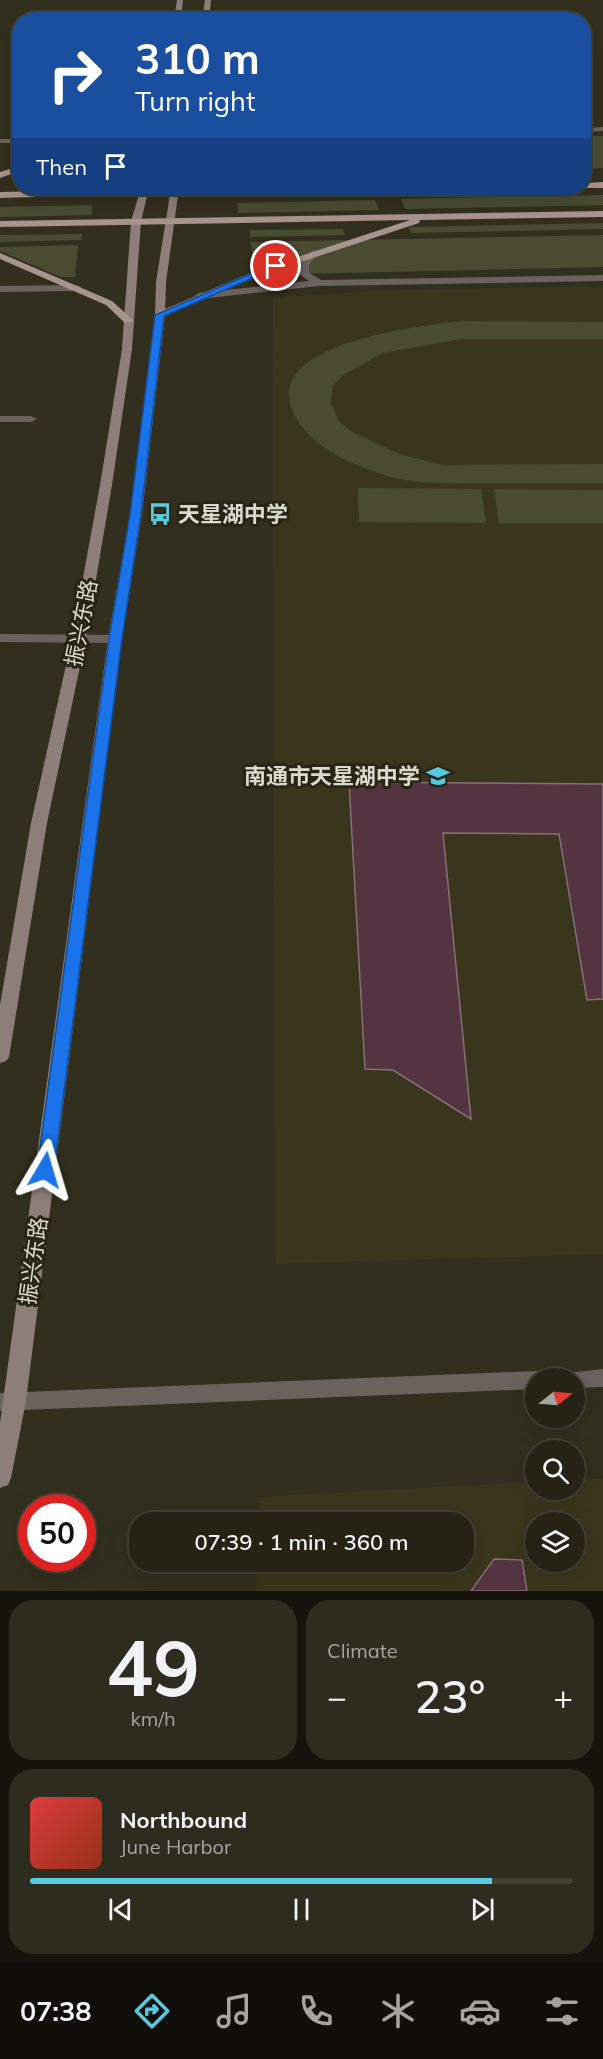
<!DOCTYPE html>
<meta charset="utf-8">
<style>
body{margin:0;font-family:Mulish,"Noto Sans SC",sans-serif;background:#2e2b1f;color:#f1f3f6;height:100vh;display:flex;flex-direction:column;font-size:22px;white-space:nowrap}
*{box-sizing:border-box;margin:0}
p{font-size:20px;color:#a4a4a1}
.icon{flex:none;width:33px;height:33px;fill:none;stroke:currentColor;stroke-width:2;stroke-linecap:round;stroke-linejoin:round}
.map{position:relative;height:1591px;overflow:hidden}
.panel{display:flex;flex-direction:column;gap:9px;padding:9px;background:#15130c;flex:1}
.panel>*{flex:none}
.guide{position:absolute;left:12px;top:12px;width:579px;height:183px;border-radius:24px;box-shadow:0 6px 24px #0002,0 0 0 2px #424035;background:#1a4fa0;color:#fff;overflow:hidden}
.needle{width:39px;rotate:73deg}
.controls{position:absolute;left:525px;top:1368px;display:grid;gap:12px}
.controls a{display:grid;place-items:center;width:60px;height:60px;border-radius:50%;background:#262316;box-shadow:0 6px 24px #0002,0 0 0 2px #424035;font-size:30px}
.speed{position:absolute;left:18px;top:1494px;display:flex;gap:12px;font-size:30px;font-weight:700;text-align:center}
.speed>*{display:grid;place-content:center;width:78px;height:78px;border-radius:50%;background:#262316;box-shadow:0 6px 24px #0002,0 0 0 2px #424035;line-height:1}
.speed .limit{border:9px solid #d22;background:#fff;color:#111}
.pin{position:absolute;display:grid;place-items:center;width:51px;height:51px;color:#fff;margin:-26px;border:3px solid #fff;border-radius:50%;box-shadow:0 2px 6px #0007}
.me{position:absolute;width:66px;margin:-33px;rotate:7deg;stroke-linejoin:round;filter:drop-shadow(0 0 4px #0008)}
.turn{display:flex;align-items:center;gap:21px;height:126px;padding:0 24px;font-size:27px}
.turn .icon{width:78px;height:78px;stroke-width:2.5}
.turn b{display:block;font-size:42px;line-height:51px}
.then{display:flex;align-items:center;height:57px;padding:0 24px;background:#0003;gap:12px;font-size:22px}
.big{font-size:45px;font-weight:600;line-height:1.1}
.panel .widget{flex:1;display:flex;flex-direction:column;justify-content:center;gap:9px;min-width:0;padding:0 21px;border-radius:24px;background:#2e2b1f}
.panel .dial{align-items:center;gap:0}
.dial b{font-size:78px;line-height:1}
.song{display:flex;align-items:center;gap:18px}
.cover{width:72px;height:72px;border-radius:9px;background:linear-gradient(135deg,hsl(0 70% 55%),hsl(10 70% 35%))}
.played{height:6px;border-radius:3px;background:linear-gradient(90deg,#55cae0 85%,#424035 85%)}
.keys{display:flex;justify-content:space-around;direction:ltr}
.heat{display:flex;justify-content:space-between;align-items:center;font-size:33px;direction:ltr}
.panel .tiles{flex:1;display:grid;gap:9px;grid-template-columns:1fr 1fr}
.widget:last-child{grid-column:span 2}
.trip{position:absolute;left:129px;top:1512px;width:345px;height:60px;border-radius:24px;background:#262316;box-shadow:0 6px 24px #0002,0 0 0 2px #424035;font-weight:600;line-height:60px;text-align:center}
.dock{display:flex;height:96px;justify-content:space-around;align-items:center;background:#0f0e09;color:#a4a4a1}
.dock .icon{width:42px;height:42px}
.dock .active{color:#55cae0}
.dock b{font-size:27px;color:#f1f3f6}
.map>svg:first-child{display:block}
.built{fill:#3a361d;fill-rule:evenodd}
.green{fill:#494c33}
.building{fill:#543441;stroke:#867078;stroke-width:1.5}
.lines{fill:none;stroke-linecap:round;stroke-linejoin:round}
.service{fill:#6b625e;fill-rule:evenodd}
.minor{fill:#6b625e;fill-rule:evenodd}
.tertiary{fill:#6b625e;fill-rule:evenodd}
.secondary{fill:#8d7e79;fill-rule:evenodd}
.primary{fill:#a7948d;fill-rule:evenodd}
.route{fill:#1a73e8;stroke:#114b97;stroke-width:1.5}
.labels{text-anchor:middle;stroke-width:6;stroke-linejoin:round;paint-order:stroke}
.poi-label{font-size:22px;font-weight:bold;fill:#dbd9ce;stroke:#282514;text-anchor:start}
.street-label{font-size:22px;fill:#dbd9ce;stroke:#282514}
</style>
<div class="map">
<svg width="603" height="1591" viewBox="0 0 603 1591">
<rect width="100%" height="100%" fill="#322f1e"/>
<path class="built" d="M603,286v968l-328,10 -2,-967 121,-7z
M603,1479v112h-347l1,-29h207v-40h-206l1,-25 276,-15 1,8h38l1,-10zM536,1522h38v40h-38z"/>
<path class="green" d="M584,136h19v32l-19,1z
M603,195v10l-198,4 -4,-10z
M375,200l4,10 -141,3 -1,-10z
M92,205v10l-92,2v-10z
M603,223v6l-192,4 -3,-6z
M343,229l2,6 -95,2v-7z
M82,234l-1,6 -81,2v-7z
M603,235v32l-349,8 -3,-33z
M78,245l-3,32h-14l-61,-26v-4z
M461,321l142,1v17h-142l-78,14 -41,23 -10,11 -1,17 8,17 13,11 47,22 44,11 160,-1v19c-41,0 -82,0 -123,0 -32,0 -68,2 -99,-9 -34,-12 -70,-26 -87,-60 -36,-71 127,-88 167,-93z
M358,488l123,1 5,34 -127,-1z
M494,489l109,1v33h-104z"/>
<path class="building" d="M349,782l254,2v215l-16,1 -28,-166 -116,-1 28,286 -78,-49 -28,-1z
M494,1559l28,1 5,31h-56z"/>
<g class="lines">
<path class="service" d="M0,416h31l6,3 -6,3h-31z"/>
<path class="minor" d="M0,634l115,1 7,4 -7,4 -115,-1z"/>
<path class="tertiary" d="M603,127v4l-19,1v-4z
M0,139h20v4h-20z
M313,250l5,3 -9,12v8l12,7 282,-5v6l-284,5 -120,13 -5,-3 5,-3 110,-12 -10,-7v-9z
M0,286l77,-1 5,3 -5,3 -77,1z
M603,1369v18l-29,1v-10h-10l3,-5z
M536,1371l7,3 3,4h-10v11l-536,22v-18z"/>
<path class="secondary" d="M177,0h6l-2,20h-7z
M205,0h6l-2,20h-7z
M141,188h8l-8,33 -9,128 -20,136 -26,153 -39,185 -38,234 -3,4 -6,2v-58l31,-182 41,-185 28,-153 22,-136 9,-128z
M171,188h8l-13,94 -1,33 -23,199 -20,125 -96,762 -15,77 -3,7 -8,3v-65l108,-784 22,-125 25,-199 1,-33z"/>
<path class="primary" d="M20,166v5l-20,7v-6z
M603,182v6h-22h3v-5z
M170,188h334l-4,3 -326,2 -174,5v-6z
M603,211v6l-183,3 -1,3 -158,52 -101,43 -5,-3 1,-2 99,-42 155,-51 -410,7v-6z
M0,253l112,48 22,20 -9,2 -19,-18 -106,-46z"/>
</g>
<path class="route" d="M273,264l8,2 -117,50 -23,198 -19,125 -68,531 -3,5h-12l-2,-5 72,-531 21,-125 25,-199z"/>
<defs>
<g id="bus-bare" transform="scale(1.8)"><path d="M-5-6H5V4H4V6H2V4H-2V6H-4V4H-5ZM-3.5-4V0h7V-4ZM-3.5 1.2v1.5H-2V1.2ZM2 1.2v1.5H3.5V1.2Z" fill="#55cae0" stroke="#282514" stroke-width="2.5" paint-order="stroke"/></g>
<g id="school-bare" transform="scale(1.8)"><path d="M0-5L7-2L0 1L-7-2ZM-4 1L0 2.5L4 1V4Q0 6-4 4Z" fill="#55cae0" stroke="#282514" stroke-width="2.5" paint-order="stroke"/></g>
</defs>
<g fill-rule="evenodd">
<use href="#bus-bare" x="160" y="514"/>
<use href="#school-bare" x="438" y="776"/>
</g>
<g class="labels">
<g class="poi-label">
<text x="178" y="522">天星湖中学</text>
<text x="420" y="784" text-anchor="end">南通市天星湖中学</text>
</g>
<g class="street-label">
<text transform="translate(81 623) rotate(-79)" y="8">振兴东路</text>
<text transform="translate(33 1261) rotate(-82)" y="8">振兴东路</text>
</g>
</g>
</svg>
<div class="controls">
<a><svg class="needle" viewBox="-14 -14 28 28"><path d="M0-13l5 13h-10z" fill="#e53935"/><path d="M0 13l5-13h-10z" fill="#a4a4a1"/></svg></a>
<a><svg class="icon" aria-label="search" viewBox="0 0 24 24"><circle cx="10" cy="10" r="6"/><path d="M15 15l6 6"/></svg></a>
<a><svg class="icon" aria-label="layers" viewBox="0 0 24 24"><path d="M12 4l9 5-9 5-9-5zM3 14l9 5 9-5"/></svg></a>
</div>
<div class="speed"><div class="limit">50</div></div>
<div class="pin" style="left:276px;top:266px;background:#d93025"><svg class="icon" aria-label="arrive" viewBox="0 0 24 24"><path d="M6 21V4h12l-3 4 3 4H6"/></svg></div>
<svg class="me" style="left:45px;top:1170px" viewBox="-20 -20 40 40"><path d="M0-17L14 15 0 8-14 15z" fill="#1a73e8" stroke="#fff" stroke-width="4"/></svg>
<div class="trip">07:39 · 1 min · 360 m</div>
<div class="guide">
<div class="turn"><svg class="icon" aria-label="right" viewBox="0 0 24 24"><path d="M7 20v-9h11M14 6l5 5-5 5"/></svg><div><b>310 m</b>Turn right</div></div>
<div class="then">Then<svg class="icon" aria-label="arrive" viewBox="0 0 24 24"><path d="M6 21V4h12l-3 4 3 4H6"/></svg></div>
</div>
</div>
<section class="panel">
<div class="tiles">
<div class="widget dial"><b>49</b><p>km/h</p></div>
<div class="widget"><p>Climate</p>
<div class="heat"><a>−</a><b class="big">23°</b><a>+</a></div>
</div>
<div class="widget">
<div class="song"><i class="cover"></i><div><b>Northbound</b><p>June Harbor</p></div></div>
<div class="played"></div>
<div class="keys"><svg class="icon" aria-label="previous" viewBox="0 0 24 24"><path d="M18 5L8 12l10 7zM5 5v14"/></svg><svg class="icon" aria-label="pause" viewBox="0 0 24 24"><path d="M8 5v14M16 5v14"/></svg><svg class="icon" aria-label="next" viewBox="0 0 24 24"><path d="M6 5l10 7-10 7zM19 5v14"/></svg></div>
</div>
</div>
</section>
<nav class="dock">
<b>07:38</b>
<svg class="icon active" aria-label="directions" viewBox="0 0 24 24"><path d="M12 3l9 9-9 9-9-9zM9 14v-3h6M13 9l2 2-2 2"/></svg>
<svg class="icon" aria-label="music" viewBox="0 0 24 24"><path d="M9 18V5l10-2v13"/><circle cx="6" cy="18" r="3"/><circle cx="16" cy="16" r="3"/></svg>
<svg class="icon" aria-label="phone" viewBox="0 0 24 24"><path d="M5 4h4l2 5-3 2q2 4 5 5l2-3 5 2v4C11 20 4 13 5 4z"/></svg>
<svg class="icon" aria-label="climate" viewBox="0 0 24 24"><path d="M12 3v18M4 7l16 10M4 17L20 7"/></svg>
<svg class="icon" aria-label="car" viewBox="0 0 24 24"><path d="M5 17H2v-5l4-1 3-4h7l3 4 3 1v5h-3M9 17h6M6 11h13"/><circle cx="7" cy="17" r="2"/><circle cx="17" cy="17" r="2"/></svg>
<svg class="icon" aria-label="filters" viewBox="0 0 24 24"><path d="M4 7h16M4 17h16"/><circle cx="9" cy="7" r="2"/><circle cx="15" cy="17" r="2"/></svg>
</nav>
